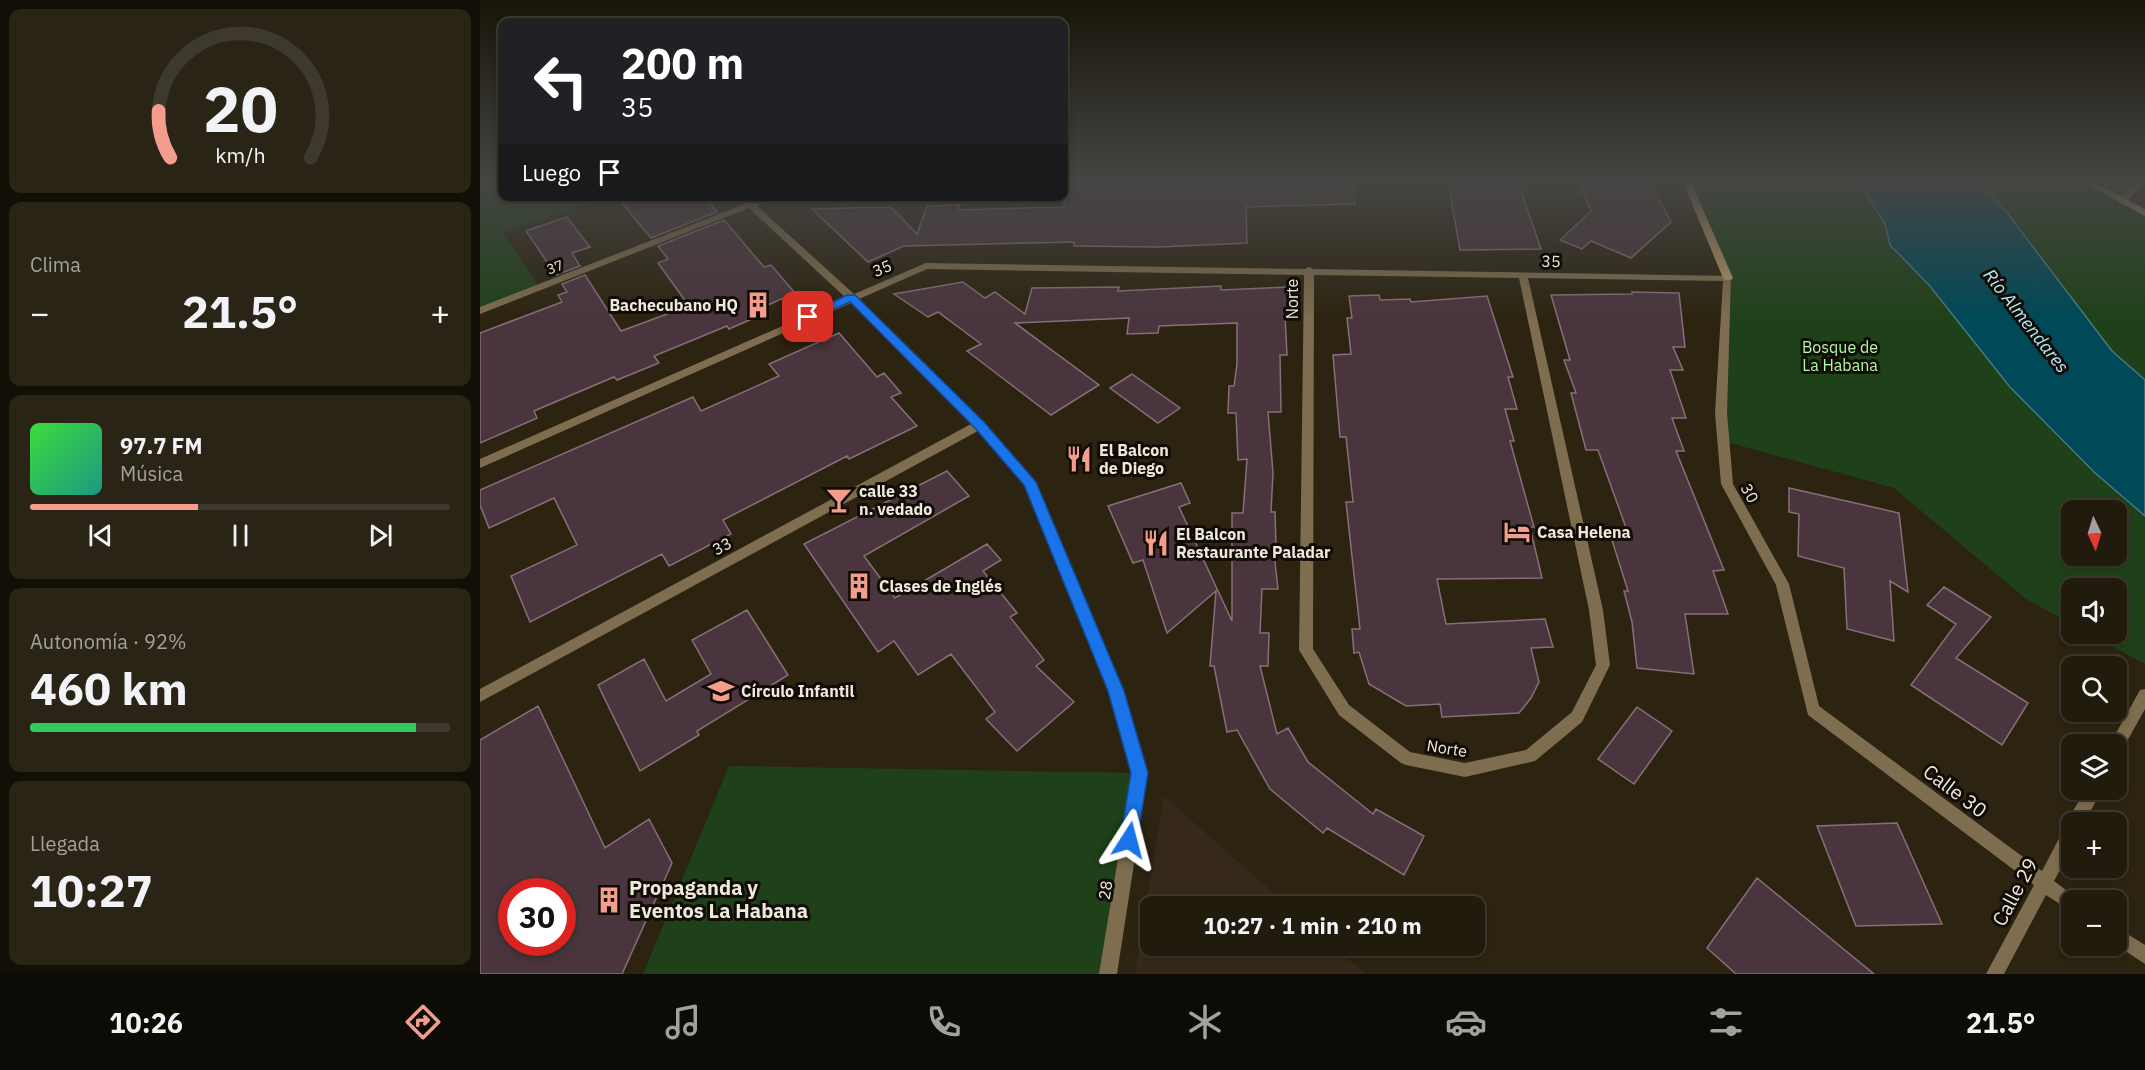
<!DOCTYPE html>
<html lang="es">
<meta charset="utf-8">
<style>
body{margin:0;font-family:"IBM Plex Sans",sans-serif;background:#292416;color:#f1f3f6;height:100vh;display:flex;flex-direction:column;font-size:22px;white-space:nowrap}
*{box-sizing:border-box;margin:0}
p{font-size:20px;color:#a2a19d}
.icon{flex:none;width:33px;height:33px;fill:none;stroke:currentColor;stroke-width:2;stroke-linecap:round;stroke-linejoin:round}
.map{position:relative;flex:1;overflow:hidden}
.details{display:flex;flex-direction:column;gap:9px;padding:9px;background:#120f07;width:480px}
.details>*{flex:none}
.top-card{position:absolute;left:18px;top:18px;width:570px;height:183px;border-radius:12px;box-shadow:0 3px 9px #0003,0 0 0 2px #3e392e;background:#202124;color:#fff;overflow:hidden}
.needle{width:39px;rotate:176deg}
.buttons{position:absolute;left:1581px;top:500px;display:grid;gap:12px}
.buttons a{display:grid;place-items:center;width:66px;height:66px;border-radius:12px;background:#211b0d;box-shadow:0 3px 9px #0003,0 0 0 2px #3e392e;font-size:30px}
.speed{position:absolute;left:18px;top:878px;display:flex;gap:12px;font-size:30px;font-weight:700;text-align:center}
.speed>*{display:grid;place-content:center;width:78px;height:78px;border-radius:50%;background:#211b0d;box-shadow:0 3px 9px #0003,0 0 0 2px #3e392e;line-height:1}
.speed .limit{border:9px solid #d22;background:#fff;color:#111}
.pin{position:absolute;display:grid;place-items:center;width:51px;height:51px;color:#fff;margin:-26px;border-radius:12px;box-shadow:0 3px 9px #0006}
.me{position:absolute;width:66px;margin:-33px;rotate:9deg;stroke-linejoin:round;filter:drop-shadow(0 0 4px #0008)}
.turn{display:flex;align-items:center;gap:21px;height:126px;padding:0 24px;font-size:27px}
.turn .icon{width:78px;height:78px;stroke-width:2.5}
.turn b{display:block;font-size:42px;line-height:51px}
.then{display:flex;align-items:center;height:57px;padding:0 24px;background:#0003;gap:12px;font-size:22px}
.big{font-size:45px;font-weight:700;line-height:1.1}
.details .widget{flex:1;display:flex;flex-direction:column;justify-content:center;gap:9px;min-width:0;padding:0 21px;border-radius:12px;background:#292416}
.details .dial{align-items:center;gap:0}
.dial svg{height:156px;overflow:visible;fill:none;stroke:#3e392e;stroke-width:7;stroke-linecap:round;text-anchor:middle}
.dial text{fill:#f1f3f6;stroke:none}
.song{display:flex;align-items:center;gap:18px}
.cover{width:72px;height:72px;border-radius:9px;background:linear-gradient(135deg,hsl(120 70% 55%),hsl(170 70% 35%))}
.played{height:6px;border-radius:3px;background:linear-gradient(90deg,#f49d8c 40%,#3e392e 40%)}
.keys{display:flex;justify-content:space-around;direction:ltr}
.heat{display:flex;justify-content:space-between;align-items:center;font-size:33px;direction:ltr}
.charge{height:9px;border-radius:4px;background:linear-gradient(90deg,#34c759 92%,#3e392e 0)}
.trip{position:absolute;left:660px;top:896px;width:345px;height:60px;border-radius:12px;background:#211b0d;box-shadow:0 3px 9px #0003,0 0 0 2px #3e392e;font-weight:700;line-height:60px;text-align:center}
.tabs{display:flex;height:96px;justify-content:space-around;align-items:center;background:#0d0b05;color:#a2a19d}
.tabs .icon{width:42px;height:42px}
.tabs .current{color:#f49d8c}
.tabs b{font-size:27px;color:#f1f3f6}
main{display:flex;flex:1;min-height:0}
.map>svg:first-child{display:block}
.industrial{fill:#36291c}
.green{fill:#1f4119;fill-rule:evenodd}
.water{fill:#004958;stroke:#477980;stroke-width:1.5}
.building{fill:#4a353e;stroke:#876f79;stroke-width:1.5;fill-rule:evenodd}
.lines{fill:none;stroke-linecap:round;stroke-linejoin:round}
.street{fill:#7e6d4e;fill-rule:evenodd}
.secondary{fill:#b29663;fill-rule:evenodd}
.route{fill:#1a73e8;stroke:#114b97;stroke-width:1.5}
.labels{text-anchor:middle;stroke-width:6;stroke-linejoin:round;paint-order:stroke}
.far-street-label{font-size:14px;fill:#eee8dd;stroke:#110d06}
.street-label{font-size:16px;fill:#eee8dd;stroke:#110d06}
.poi-label{font-size:16px;font-weight:bold;fill:#eee8dd;stroke:#110d06;text-anchor:start}
.park-label{font-size:16px;fill:#aefaa0;stroke:#110d06}
.water-label{font-size:18px;font-style:italic;fill:#b7eaf9;stroke:#110d06}
.near-street-label{font-size:20px;fill:#eee8dd;stroke:#110d06}
.near-poi-label{font-size:20px;font-weight:bold;fill:#eee8dd;stroke:#110d06;text-anchor:start}
</style>
<main>
<section class="details">
<div class="widget dial"><svg viewBox="0 0 100 80">
<path d="M14 69A42 42 0 1 1 86 69"/>
<path d="M14 69A42 42 0 0 1 8 45" stroke="#f49d8c"/>
<text x="50" y="56" font-size="32" font-weight="700">20</text>
<text x="50" y="72" font-size="11">km/h</text>
</svg></div>
<div class="widget"><p>Clima</p>
<div class="heat"><a>−</a><b class="big">21.5°</b><a>+</a></div>
</div>
<div class="widget">
<div class="song"><i class="cover"></i><div><b>97.7 FM</b><p>Música</p></div></div>
<div class="played"></div>
<div class="keys"><svg class="icon" aria-label="previous" viewBox="0 0 24 24"><path d="M18 5L8 12l10 7zM5 5v14"/></svg><svg class="icon" aria-label="pause" viewBox="0 0 24 24"><path d="M8 5v14M16 5v14"/></svg><svg class="icon" aria-label="next" viewBox="0 0 24 24"><path d="M6 5l10 7-10 7zM19 5v14"/></svg></div>
</div>
<div class="widget"><p>Autonomía · 92%</p><b class="big">460 km</b><div class="charge"></div></div>
<div class="widget"><p>Llegada</p><b class="big">10:27</b></div>
</section>
<div class="map">
<svg width="1665" height="974" viewBox="0 0 1665 974">
<rect width="100%" height="100%" fill="#2c2411"/>
<path class="industrial" d="M684,796l124,110h-138v39h182l33,29h-230z"/>
<path class="green" d="M10,182h12v14l104,1 -103,36 37,55 -60,23v-126z
M1207,182h172l26,42 5,21 9,11 30,29 165,187 51,44v148l-58,-31h29v-45h-44l-1,36 -45,-25 -132,-111 -171,-47 5,-163zM1592,510h44v45h-44z
M1500,182h161l-19,19 23,12v167l-33,-29 -104,-137z
M249,766l411,7 -33,201h-464z"/>
<path class="water" d="M1379,182h121l28,32 104,137 33,29v136l-51,-44 -84,-85 -81,-102 -39,-40 -5,-21z"/>
<path class="building" d="M584,182h288l3,22 -109,3 1,36 -87,4 -86,-1v-4l-170,4 -36,16 -56,-53 79,-2 26,27 10,-28 33,-1 -2,5 106,-3z
M968,182h70l23,67 -81,1z
M1099,182h71l21,40 -40,36 -40,-17 -9,8 -22,-9 31,-29z
M136,196h88l13,16 -66,26z
M87,217l23,30 -18,6 8,13 -24,9 -30,-44z
M244,220l40,47 7,-2 24,28 -43,19 2,6 -25,11 -2,-3 -73,30 5,7 -42,17 -3,-3 -80,34 3,7 -57,25v-110l82,-31 -4,-7 9,-3 -5,-8 23,-9 36,56 68,-25 -31,-43 10,-4 -10,-13z
M483,282l22,16 10,-6 30,22 7,-26 87,-1 -1,4 103,-5v4l66,-3 2,29h-4l2,39h-7l1,57h-13l5,61 -2,39h4l1,33h-3l5,44h-16l-2,44h9l-1,33h-8l17,68 11,-6 20,34 65,52 3,-5 48,27 -20,39 -77,-47 -4,5 -53,-44 -33,-59 -10,2 -13,-66h-4l6,-75 -49,42 -24,-73 -10,3 -25,-57 73,-23 9,20 -11,4 53,114v-108h11l4,-54 -9,1 -2,-47h-8l1,-27h5l3,-22v-41l-78,3 -1,7 -31,1 2,-16 -114,5 84,62 -48,30 -84,-64 14,-7 -43,-32 -10,5 -34,-23z
M1152,292l47,1 6,54h-12l10,23h-13l16,48h-14l12,33h-8l48,119 -11,1 15,43h-43l9,60 -57,-6 -5,-46 -8,-31h4l-17,-54 18,-1 -31,-86h-12l-15,-57h5l-12,-33h6l-19,-65 81,-1z
M899,295l1,5 30,-1 1,3 76,-6 26,81h-5l9,32h-12l9,32h-4l24,86h-4l12,51 -105,1 9,45 99,-5 8,28 -22,1 8,34 -8,16 -12,15 -77,4 -2,-13 -34,2 -37,-22 -10,-32 -5,1 -2,-24h8l-14,-127h7l-7,-65h-6l-7,-82 18,-1 -4,-36h5l-3,-22z
M359,333l38,44 7,-4 17,20 -10,4 26,29 -68,33 -2,-3 -124,64 8,14 -62,32 -7,-12 -132,68 -19,-46 66,-31 -23,-47 -65,30 -9,-23v-15l213,-93 8,14 78,-35 -10,-12z
M652,374l48,34 -22,15 -48,-35z
M467,471l22,25 -105,60 31,42 92,-54 14,16 -18,11 34,42 -7,4 34,43 -8,6 38,36 -57,49 -31,-32 9,-7 -44,-58 -33,21 -24,-34 -16,11 -74,-108z
M1309,488l110,25 9,79 -18,-11 4,60 -47,-12 -3,-61 -46,-12 1,-42 -10,-2z
M1464,587l47,30 -35,41 72,45 -26,42 -91,-60 45,-61 -29,-19z
M267,610l41,65 -91,56 2,4 -59,36 -42,-86 46,-26 22,42 45,-27 -19,-34z
M58,706l67,142 44,-29 23,44 -50,111h-142v-234zM32,891h50v51h-50z
M1157,707l35,24 -38,53 -36,-25z
M1417,823l45,101 -86,2 -39,-100z
M1277,878l40,33 77,63h-138l-29,-26z"/>
<g class="lines">
<path class="street" d="M1656,182h9l-20,21h-6v-4z
M257,196h10l5,5 12,-5h13l-20,10 97,88 72,-31 379,6 4,-2 4,2 418,7 -4,137 6,71 56,100 30,122 223,165 24,-46 3,-1 1,-8 16,-27h16l-17,33h-13v26l-18,33 25,19h-7v12l-26,-17 -42,79h-18l48,-89 -226,-170 -32,-130 -55,-101 -6,-71 8,-132 -195,-3 75,332 7,55 -28,57 -47,39 -70,16 -59,-12 -5,-2 -62,-48 -40,-65 5,-375 -377,-6 -68,30 124,123 51,57 89,212 25,82 -31,201h-18l33,-201 -23,-82 -84,-207 -47,-53 -498,271v-13l491,-265 -120,-121 -371,165v-9l366,-161 -97,-90 -269,106v-7l265,-103zM834,275l205,3 70,332 7,55 -24,47 -46,38 -61,13 -55,-11 -61,-47 -36,-56z
M1665,689v20l-24,43 -5,2v-10h-6l30,-54z
M1636,927l29,18v19l-29,-19z"/>
<path class="secondary" d="M1203,182h8l42,96 -2,2h-6l-2,-2z
M1603,182h11l51,27v7z"/>
</g>
<linearGradient id="sky" x2="0" y2="1"><stop stop-color="#181409"/><stop offset="0.57" stop-color="#454543"/><stop offset="1" stop-color="#454543" stop-opacity="0"/></linearGradient>
<rect width="1665" height="318" fill="url(#sky)"/>
<path class="route" d="M367,295h8l129,127 52,60 88,209 24,82 -12,73 -7,3 -6,-3 -3,-6 11,-67 -23,-82 -84,-206 -49,-57 -125,-126 -38,17 -10,-2z"/>
<defs>
<g id="building-bare" transform="scale(2.07)"><path d="M-4-6H4V6H1V3H-1V6H-4ZM-2.5-4.3h1.7v1.8h-1.7ZM.8-4.3h1.7v1.8H.8ZM-2.5-1h1.7V.8h-1.7ZM.8-1h1.7V.8H.8Z" fill="#f49d8c" stroke="#110d06" stroke-width="2.5" paint-order="stroke"/></g>
<g id="restaurant-bare" transform="scale(2.07)"><path d="M-5-6h1v4h1v-4h1v4h1v-4h1v5L-1.5 .5V6h-2V.5L-5-1ZM5-6V6H3V1.5H1.5Q1.5-4 5-6Z" fill="#f49d8c" stroke="#110d06" stroke-width="2.5" paint-order="stroke"/></g>
<g id="bar-bare" transform="scale(2.07)"><path d="M-6-5H6L.8 .8V4.5H3.5V6h-7V4.5H-.8V.8Z" fill="#f49d8c" stroke="#110d06" stroke-width="2.5" paint-order="stroke"/></g>
<g id="hotel-bare" transform="scale(2.07)"><path d="M-6-4.5h1.5V1H6V5H4.5V3h-9V5H-6ZM-4 0a1.8 1.8 0 1 1 3.6 0ZM.5 0V-2.5h3Q6-2.5 6 0Z" fill="#f49d8c" stroke="#110d06" stroke-width="2.5" paint-order="stroke"/></g>
<g id="school-bare" transform="scale(2.07)"><path d="M0-5L7-2L0 1L-7-2ZM-4 1L0 2.5L4 1V4Q0 6-4 4Z" fill="#f49d8c" stroke="#110d06" stroke-width="2.5" paint-order="stroke"/></g>
</defs>
<g fill-rule="evenodd">
<use href="#building-bare" x="278" y="305"/>
<use href="#restaurant-bare" x="599" y="459"/>
<use href="#bar-bare" x="359" y="500"/>
<use href="#hotel-bare" x="1037" y="532"/>
<use href="#restaurant-bare" x="676" y="543"/>
<use href="#building-bare" x="379" y="586"/>
<use href="#school-bare" x="241" y="691"/>
<use href="#building-bare" x="129" y="900"/>
</g>
<g class="labels">
<g class="far-street-label">
<text transform="translate(75 267) rotate(-21)" y="5">37</text>
</g>
<g class="street-label">
<text transform="translate(1071 261) rotate(1)" y="6">35</text>
<text transform="translate(402 268) rotate(-23)" y="6">35</text>
<text transform="translate(812 299) rotate(-90)" y="6">Norte</text>
<text transform="translate(1270 493) rotate(61)" y="6">30</text>
<text transform="translate(242 546) rotate(-28)" y="6">33</text>
<text transform="translate(967 748) rotate(9)" y="6">Norte</text>
<text transform="translate(625 890) rotate(-81)" y="6">28</text>
</g>
<g class="poi-label">
<text x="258" y="311" text-anchor="end">Bachecubano HQ</text>
<text x="619" y="456">El Balcon<tspan x="619" dy="18">de Diego</tspan></text>
<text x="379" y="497">calle 33<tspan x="379" dy="18">n. vedado</tspan></text>
<text x="1057" y="538">Casa Helena</text>
<text x="696" y="540">El Balcon<tspan x="696" dy="18">Restaurante Paladar</tspan></text>
<text x="399" y="592">Clases de Inglés</text>
<text x="261" y="697">Círculo Infantil</text>
</g>
<g class="park-label">
<text x="1360" y="353">Bosque de<tspan x="1360" dy="18">La Habana</tspan></text>
</g>
<g class="water-label">
<text transform="translate(1546 321) rotate(52)" y="6">Río Almendares</text>
</g>
<g class="near-street-label">
<text transform="translate(1475 791) rotate(37)" y="7">Calle 30</text>
<text transform="translate(1535 892) rotate(-62)" y="7">Calle 29</text>
</g>
<g class="near-poi-label">
<text x="149" y="895">Propaganda y<tspan x="149" dy="23">Eventos La Habana</tspan></text>
</g>
</g>
</svg>
<div class="buttons">
<a><svg class="needle" viewBox="-14 -14 28 28"><path d="M0-13l5 13h-10z" fill="#e53935"/><path d="M0 13l5-13h-10z" fill="#a2a19d"/></svg></a>
<a><svg class="icon" aria-label="sound" viewBox="0 0 24 24"><path d="M4 9h4l5-4v14l-5-4H4zM17 9q2 3 0 6"/></svg></a>
<a><svg class="icon" aria-label="search" viewBox="0 0 24 24"><circle cx="10" cy="10" r="6"/><path d="M15 15l6 6"/></svg></a>
<a><svg class="icon" aria-label="layers" viewBox="0 0 24 24"><path d="M12 4l9 5-9 5-9-5zM3 14l9 5 9-5"/></svg></a>
<a>+</a>
<a>−</a>
</div>
<div class="speed"><div class="limit">30</div></div>
<div class="pin" style="left:328px;top:317px;background:#d93025"><svg class="icon" aria-label="arrive" viewBox="0 0 24 24"><path d="M6 21V4h12l-3 4 3 4H6"/></svg></div>
<svg class="me" style="left:649px;top:840px" viewBox="-20 -20 40 40"><path d="M0-17L14 15 0 8-14 15z" fill="#1a73e8" stroke="#fff" stroke-width="4"/></svg>
<div class="trip">10:27 · 1 min · 210 m</div>
<div class="top-card">
<div class="turn"><svg class="icon" aria-label="left" viewBox="0 0 24 24"><path d="M17 20v-9H6M10 6l-5 5 5 5"/></svg><div><b>200 m</b>35</div></div>
<div class="then">Luego<svg class="icon" aria-label="arrive" viewBox="0 0 24 24"><path d="M6 21V4h12l-3 4 3 4H6"/></svg></div>
</div>
</div>
</main>
<nav class="tabs">
<b>10:26</b>
<svg class="icon current" aria-label="directions" viewBox="0 0 24 24"><path d="M12 3l9 9-9 9-9-9zM9 14v-3h6M13 9l2 2-2 2"/></svg>
<svg class="icon" aria-label="music" viewBox="0 0 24 24"><path d="M9 18V5l10-2v13"/><circle cx="6" cy="18" r="3"/><circle cx="16" cy="16" r="3"/></svg>
<svg class="icon" aria-label="phone" viewBox="0 0 24 24"><path d="M5 4h4l2 5-3 2q2 4 5 5l2-3 5 2v4C11 20 4 13 5 4z"/></svg>
<svg class="icon" aria-label="climate" viewBox="0 0 24 24"><path d="M12 3v18M4 7l16 10M4 17L20 7"/></svg>
<svg class="icon" aria-label="car" viewBox="0 0 24 24"><path d="M5 17H2v-5l4-1 3-4h7l3 4 3 1v5h-3M9 17h6M6 11h13"/><circle cx="7" cy="17" r="2"/><circle cx="17" cy="17" r="2"/></svg>
<svg class="icon" aria-label="filters" viewBox="0 0 24 24"><path d="M4 7h16M4 17h16"/><circle cx="9" cy="7" r="2"/><circle cx="15" cy="17" r="2"/></svg>
<b>21.5°</b>
</nav>
